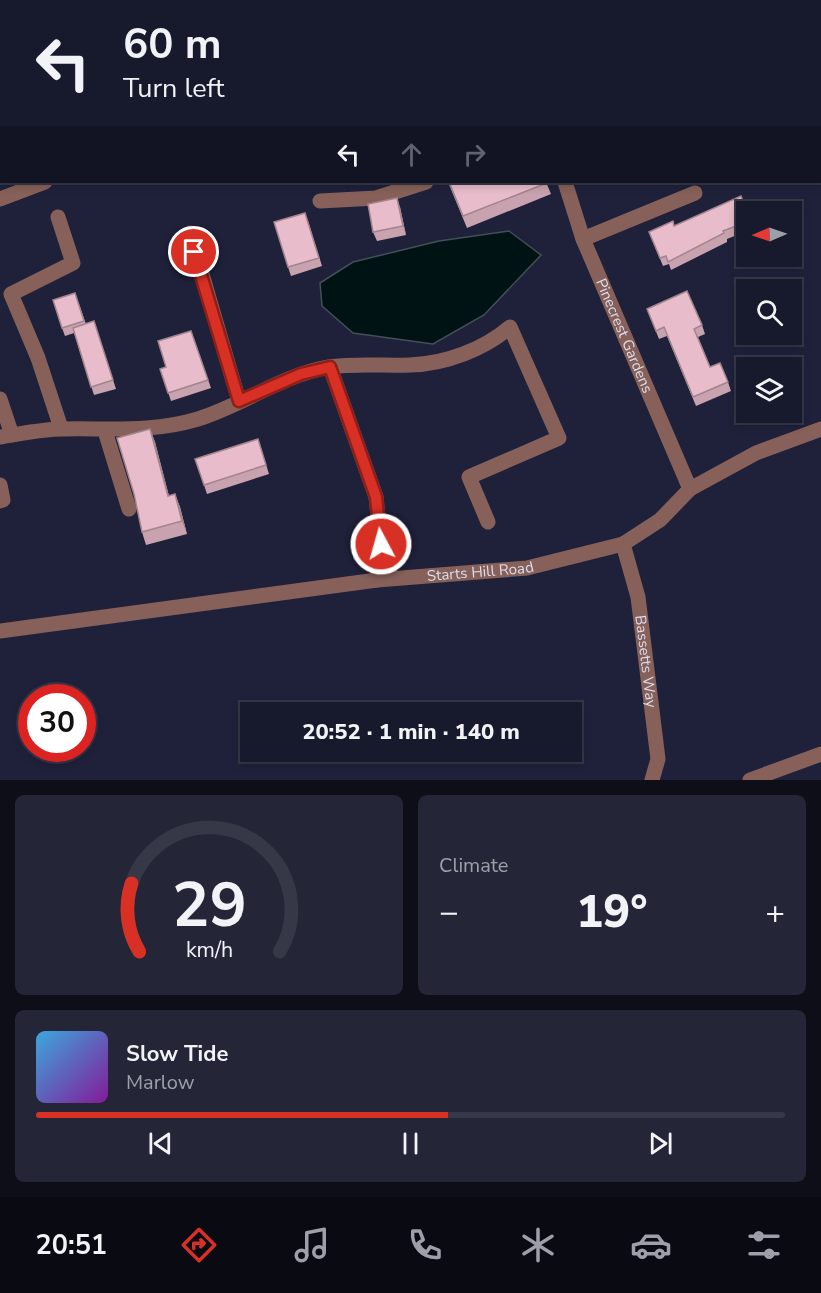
<!DOCTYPE html>
<meta charset="utf-8">
<style>
body{margin:0;font-family:"Nunito Sans",sans-serif;background:#242638;color:#f1f3f6;height:100vh;display:flex;flex-direction:column;font-size:22px;white-space:nowrap}
*{box-sizing:border-box;margin:0}
p{font-size:20px;color:#9ea0a9}
.icon{flex:none;width:33px;height:33px;fill:none;stroke:currentColor;stroke-width:2;stroke-linecap:round;stroke-linejoin:round}
.map{position:relative;height:780px;overflow:hidden}
.side{display:flex;flex-direction:column;gap:15px;padding:15px;background:#0d0e18;flex:1}
.side>*{flex:none}
.guide{position:absolute;left:0px;top:0px;width:822px;height:183px;box-shadow:0 3px 9px #0003,0 0 0 2px #363848;background:#17192c;color:#f1f3f6;overflow:hidden}
.needle{width:39px;rotate:268deg}
.fabs{position:absolute;left:736px;top:201px;display:grid;gap:12px}
.fabs a{display:grid;place-items:center;width:66px;height:66px;border-radius:0px;background:#17192c;box-shadow:0 3px 9px #0003,0 0 0 2px #363848;font-size:30px}
.speed{position:absolute;left:18px;top:684px;display:flex;gap:12px;font-size:30px;font-weight:700;text-align:center}
.speed>*{display:grid;place-content:center;width:78px;height:78px;border-radius:50%;background:#17192c;box-shadow:0 3px 9px #0003,0 0 0 2px #363848;line-height:1}
.speed .limit{border:9px solid #d22;background:#fff;color:#111}
.pin{position:absolute;display:grid;place-items:center;width:51px;height:51px;color:#fff;margin:-26px;border:3px solid #fff;border-radius:50%;box-shadow:0 2px 6px #0007}
.me{position:absolute;width:66px;margin:-33px;rotate:354deg;stroke-linejoin:round;filter:drop-shadow(0 0 4px #0008)}
.turn{display:flex;align-items:center;gap:21px;height:126px;padding:0 24px;font-size:27px}
.turn .icon{width:78px;height:78px;stroke-width:2.5}
.turn b{display:block;font-size:42px;line-height:51px}
.lanes{display:flex;align-items:center;height:57px;padding:0 24px;background:#0003;justify-content:center;gap:30px;direction:ltr}
.lanes .off{opacity:.35}
.big{font-size:45px;font-weight:800;line-height:1.1}
.side .tile{flex:1;display:flex;flex-direction:column;justify-content:center;gap:9px;min-width:0;padding:0 21px;border-radius:9px;background:#242638}
.side .dial{align-items:center;gap:0}
.dial svg{height:156px;overflow:visible;fill:none;stroke:#363848;stroke-width:7;stroke-linecap:round;text-anchor:middle}
.dial text{fill:#f1f3f6;stroke:none}
.song{display:flex;align-items:center;gap:18px}
.cover{width:72px;height:72px;border-radius:9px;background:linear-gradient(135deg,hsl(200 70% 55%),hsl(290 70% 35%))}
.played{height:6px;border-radius:3px;background:linear-gradient(90deg,#d93025 55%,#363848 55%)}
.keys{display:flex;justify-content:space-around;direction:ltr}
.heat{display:flex;justify-content:space-between;align-items:center;font-size:33px;direction:ltr}
.side .tiles{flex:1;display:grid;gap:15px;grid-template-columns:1fr 1fr}
.tile:last-child{grid-column:span 2}
.trip{position:absolute;left:240px;top:702px;width:342px;height:60px;border-radius:0px;background:#17192c;box-shadow:0 3px 9px #0003,0 0 0 2px #363848;font-weight:800;line-height:60px;text-align:center}
.dock{display:flex;height:96px;justify-content:space-around;align-items:center;background:#090a12;color:#9ea0a9}
.dock .icon{width:42px;height:42px}
.dock .current{color:#d93025}
.dock b{font-size:27px;color:#f1f3f6}
.map>svg:first-child{display:block}
.water{fill:#001314;stroke:#425056;stroke-width:1.5}
.lines{fill:none;stroke-linecap:round;stroke-linejoin:round}
.minor{stroke:#876159;stroke-width:15}
.wall{fill:#c8a2ae}
.shaded-wall{fill:#a2848d}
.building{fill:#e8bcca;stroke:#a2848d;stroke-width:1.5}
.route-casing{stroke:#8d1f18;stroke-width:15}
.route{stroke:#d93025;stroke-width:10}
.labels{text-anchor:middle;stroke-width:6;stroke-linejoin:round;paint-order:stroke}
.street-label{font-size:15px;fill:#dbdeef;stroke:#0b0c17}
</style>
<div class="map">
<svg width="821" height="780" viewBox="0 0 821 780">
<rect width="100%" height="100%" fill="#1f213b"/>
<path class="water" d="M509,231l32,24 -57,60 -51,29 -80,-11 -31,-27 -2,-23 33,-21 86,-21z"/>
<g class="lines">
<g class="minor">
<path d="M145,0v2"/>
<path d="M276,0l2,2"/>
<path d="M386,0v2"/>
<path d="M622,2v-2"/>
<path id="s1" d="M565,182l18,57 107,250"/>
<path d="M0,199l45,-17"/>
<path d="M320,201l56,-3 50,-16"/>
<path d="M58,217l15,46 -62,31 27,64 23,70"/>
<path d="M190,233l49,168"/>
<path d="M583,239l112,-46"/>
<path d="M330,367l46,130 5,47 -4,36"/>
<path d="M0,399l12,36"/>
<path d="M105,431l24,78"/>
<path d="M0,437c20,-3 42,-8 63,-8 48,-1 88,4 135,-10 45,-14 84,-44 131,-52 26,-4 55,-1 81,-2 36,-1 74,-16 100,-38l49,111 -90,39 19,45"/>
<path d="M0,485l3,15 -3,1"/>
<path id="s2" d="M623,544l15,53 20,162 -6,21"/>
<path id="s3" d="M0,631l377,-51 150,-12 96,-24 37,-24 30,-31 66,-36 65,-24"/>
<path d="M750,780l71,-26"/>
</g>
</g>
<path class="wall" d="M448,182h98l5,12 -84,34z
M400,207l6,28 -29,6 -4,-9z
M747,212v19l-20,8v3l-56,28 -2,-6 -6,2 -14,-34z
M308,221l14,45 -31,10 -3,-9z
M78,301l8,23 11,6 19,59 -22,6 -20,-62 -9,3 -3,-8z
M647,309l55,16 3,9 -7,3 12,30 18,15 3,9 -35,15 -29,-70 -8,3z
M191,331l20,57 -40,13 -11,-32 6,-2z
M150,429l5,13 14,54 6,-2 5,13 7,27 -41,11 -4,-13z
M261,448l8,26 -62,20 -3,-9z"/>
<path class="shaded-wall" d="M314,0h13l-2,2h-13z
M397,198l3,9 6,28 -3,-9z
M150,429l5,13 17,66 -4,-12z
M175,494l5,13 7,27 -5,-13z"/>
<path class="building" d="M65,0h47v2h-52z
M193,0h29l1,2h-29z
M0,43h2v53l-2,-5z
M449,182h97l1,1 -84,33z
M741,196l6,16v10l-24,9 1,2 -56,29 -2,-6 -6,2 -11,-26 24,-11 1,5z
M397,198l6,28 -30,6 -5,-28z
M305,213l14,45 -31,9 -14,-45z
M687,291l15,34 -8,4 16,38 10,-4 8,19 -35,15 -29,-70 -8,4 -9,-22z
M75,293l9,28 -22,7 -9,-28z
M94,321l19,59 -22,7 -18,-59z
M191,331l17,49 -40,13 -8,-24 6,-2 -8,-26z
M150,429l18,67 7,-2 7,27 -40,11 -8,-38 -17,-56z
M258,439l8,26 -62,20 -9,-26z"/>
<g class="lines">
<g class="route-casing">
<path id="route" d="M194,252l45,149 62,-27 29,-7 46,130 5,47"/>
</g>
<use href="#route" class="route"/>
</g>
<g class="labels">
<g class="street-label">
<text dy="5" stroke="none"><textPath href="#s1" startOffset="165">Pinecrest Gardens</textPath></text>
<text dy="5" stroke="none"><textPath href="#s3" startOffset="484">Starts Hill Road</textPath></text>
<text dy="5" stroke="none"><textPath href="#s2" startOffset="120">Bassetts Way</textPath></text>
</g>
</g>
</svg>
<div class="fabs">
<a><svg class="needle" viewBox="-14 -14 28 28"><path d="M0-13l5 13h-10z" fill="#e53935"/><path d="M0 13l5-13h-10z" fill="#9ea0a9"/></svg></a>
<a><svg class="icon" aria-label="search" viewBox="0 0 24 24"><circle cx="10" cy="10" r="6"/><path d="M15 15l6 6"/></svg></a>
<a><svg class="icon" aria-label="layers" viewBox="0 0 24 24"><path d="M12 4l9 5-9 5-9-5zM3 14l9 5 9-5"/></svg></a>
</div>
<div class="speed"><div class="limit">30</div></div>
<div class="pin" style="left:194px;top:252px;background:#d93025"><svg class="icon" aria-label="arrive" viewBox="0 0 24 24"><path d="M6 21V4h12l-3 4 3 4H6"/></svg></div>
<svg class="me" style="left:381px;top:544px" viewBox="-20 -20 40 40"><circle r="17" fill="#d93025" stroke="#fff" stroke-width="3"/><path d="M0-11L8 9 0 5-8 9z" fill="#fff"/></svg>
<div class="trip">20:52 · 1 min · 140 m</div>
<div class="guide">
<div class="turn"><svg class="icon" aria-label="left" viewBox="0 0 24 24"><path d="M17 20v-9H6M10 6l-5 5 5 5"/></svg><div><b>60 m</b>Turn left</div></div>
<div class="lanes"><svg class="icon" aria-label="left" viewBox="0 0 24 24"><path d="M17 20v-9H6M10 6l-5 5 5 5"/></svg><svg class="icon off" aria-label="ahead" viewBox="0 0 24 24"><path d="M12 20V5M6 11l6-6 6 6"/></svg><svg class="icon off" aria-label="right" viewBox="0 0 24 24"><path d="M7 20v-9h11M14 6l5 5-5 5"/></svg></div>
</div>
</div>
<section class="side">
<div class="tiles">
<div class="tile dial"><svg viewBox="0 0 100 80">
<path d="M14 69A42 42 0 1 1 86 69"/>
<path d="M14 69A42 42 0 0 1 10 34" stroke="#d93025"/>
<text x="50" y="56" font-size="32" font-weight="700">29</text>
<text x="50" y="72" font-size="11">km/h</text>
</svg></div>
<div class="tile"><p>Climate</p>
<div class="heat"><a>−</a><b class="big">19°</b><a>+</a></div>
</div>
<div class="tile">
<div class="song"><i class="cover"></i><div><b>Slow Tide</b><p>Marlow</p></div></div>
<div class="played"></div>
<div class="keys"><svg class="icon" aria-label="previous" viewBox="0 0 24 24"><path d="M18 5L8 12l10 7zM5 5v14"/></svg><svg class="icon" aria-label="pause" viewBox="0 0 24 24"><path d="M8 5v14M16 5v14"/></svg><svg class="icon" aria-label="next" viewBox="0 0 24 24"><path d="M6 5l10 7-10 7zM19 5v14"/></svg></div>
</div>
</div>
</section>
<nav class="dock">
<b>20:51</b>
<svg class="icon current" aria-label="directions" viewBox="0 0 24 24"><path d="M12 3l9 9-9 9-9-9zM9 14v-3h6M13 9l2 2-2 2"/></svg>
<svg class="icon" aria-label="music" viewBox="0 0 24 24"><path d="M9 18V5l10-2v13"/><circle cx="6" cy="18" r="3"/><circle cx="16" cy="16" r="3"/></svg>
<svg class="icon" aria-label="phone" viewBox="0 0 24 24"><path d="M5 4h4l2 5-3 2q2 4 5 5l2-3 5 2v4C11 20 4 13 5 4z"/></svg>
<svg class="icon" aria-label="climate" viewBox="0 0 24 24"><path d="M12 3v18M4 7l16 10M4 17L20 7"/></svg>
<svg class="icon" aria-label="car" viewBox="0 0 24 24"><path d="M5 17H2v-5l4-1 3-4h7l3 4 3 1v5h-3M9 17h6M6 11h13"/><circle cx="7" cy="17" r="2"/><circle cx="17" cy="17" r="2"/></svg>
<svg class="icon" aria-label="filters" viewBox="0 0 24 24"><path d="M4 7h16M4 17h16"/><circle cx="9" cy="7" r="2"/><circle cx="15" cy="17" r="2"/></svg>
</nav>
